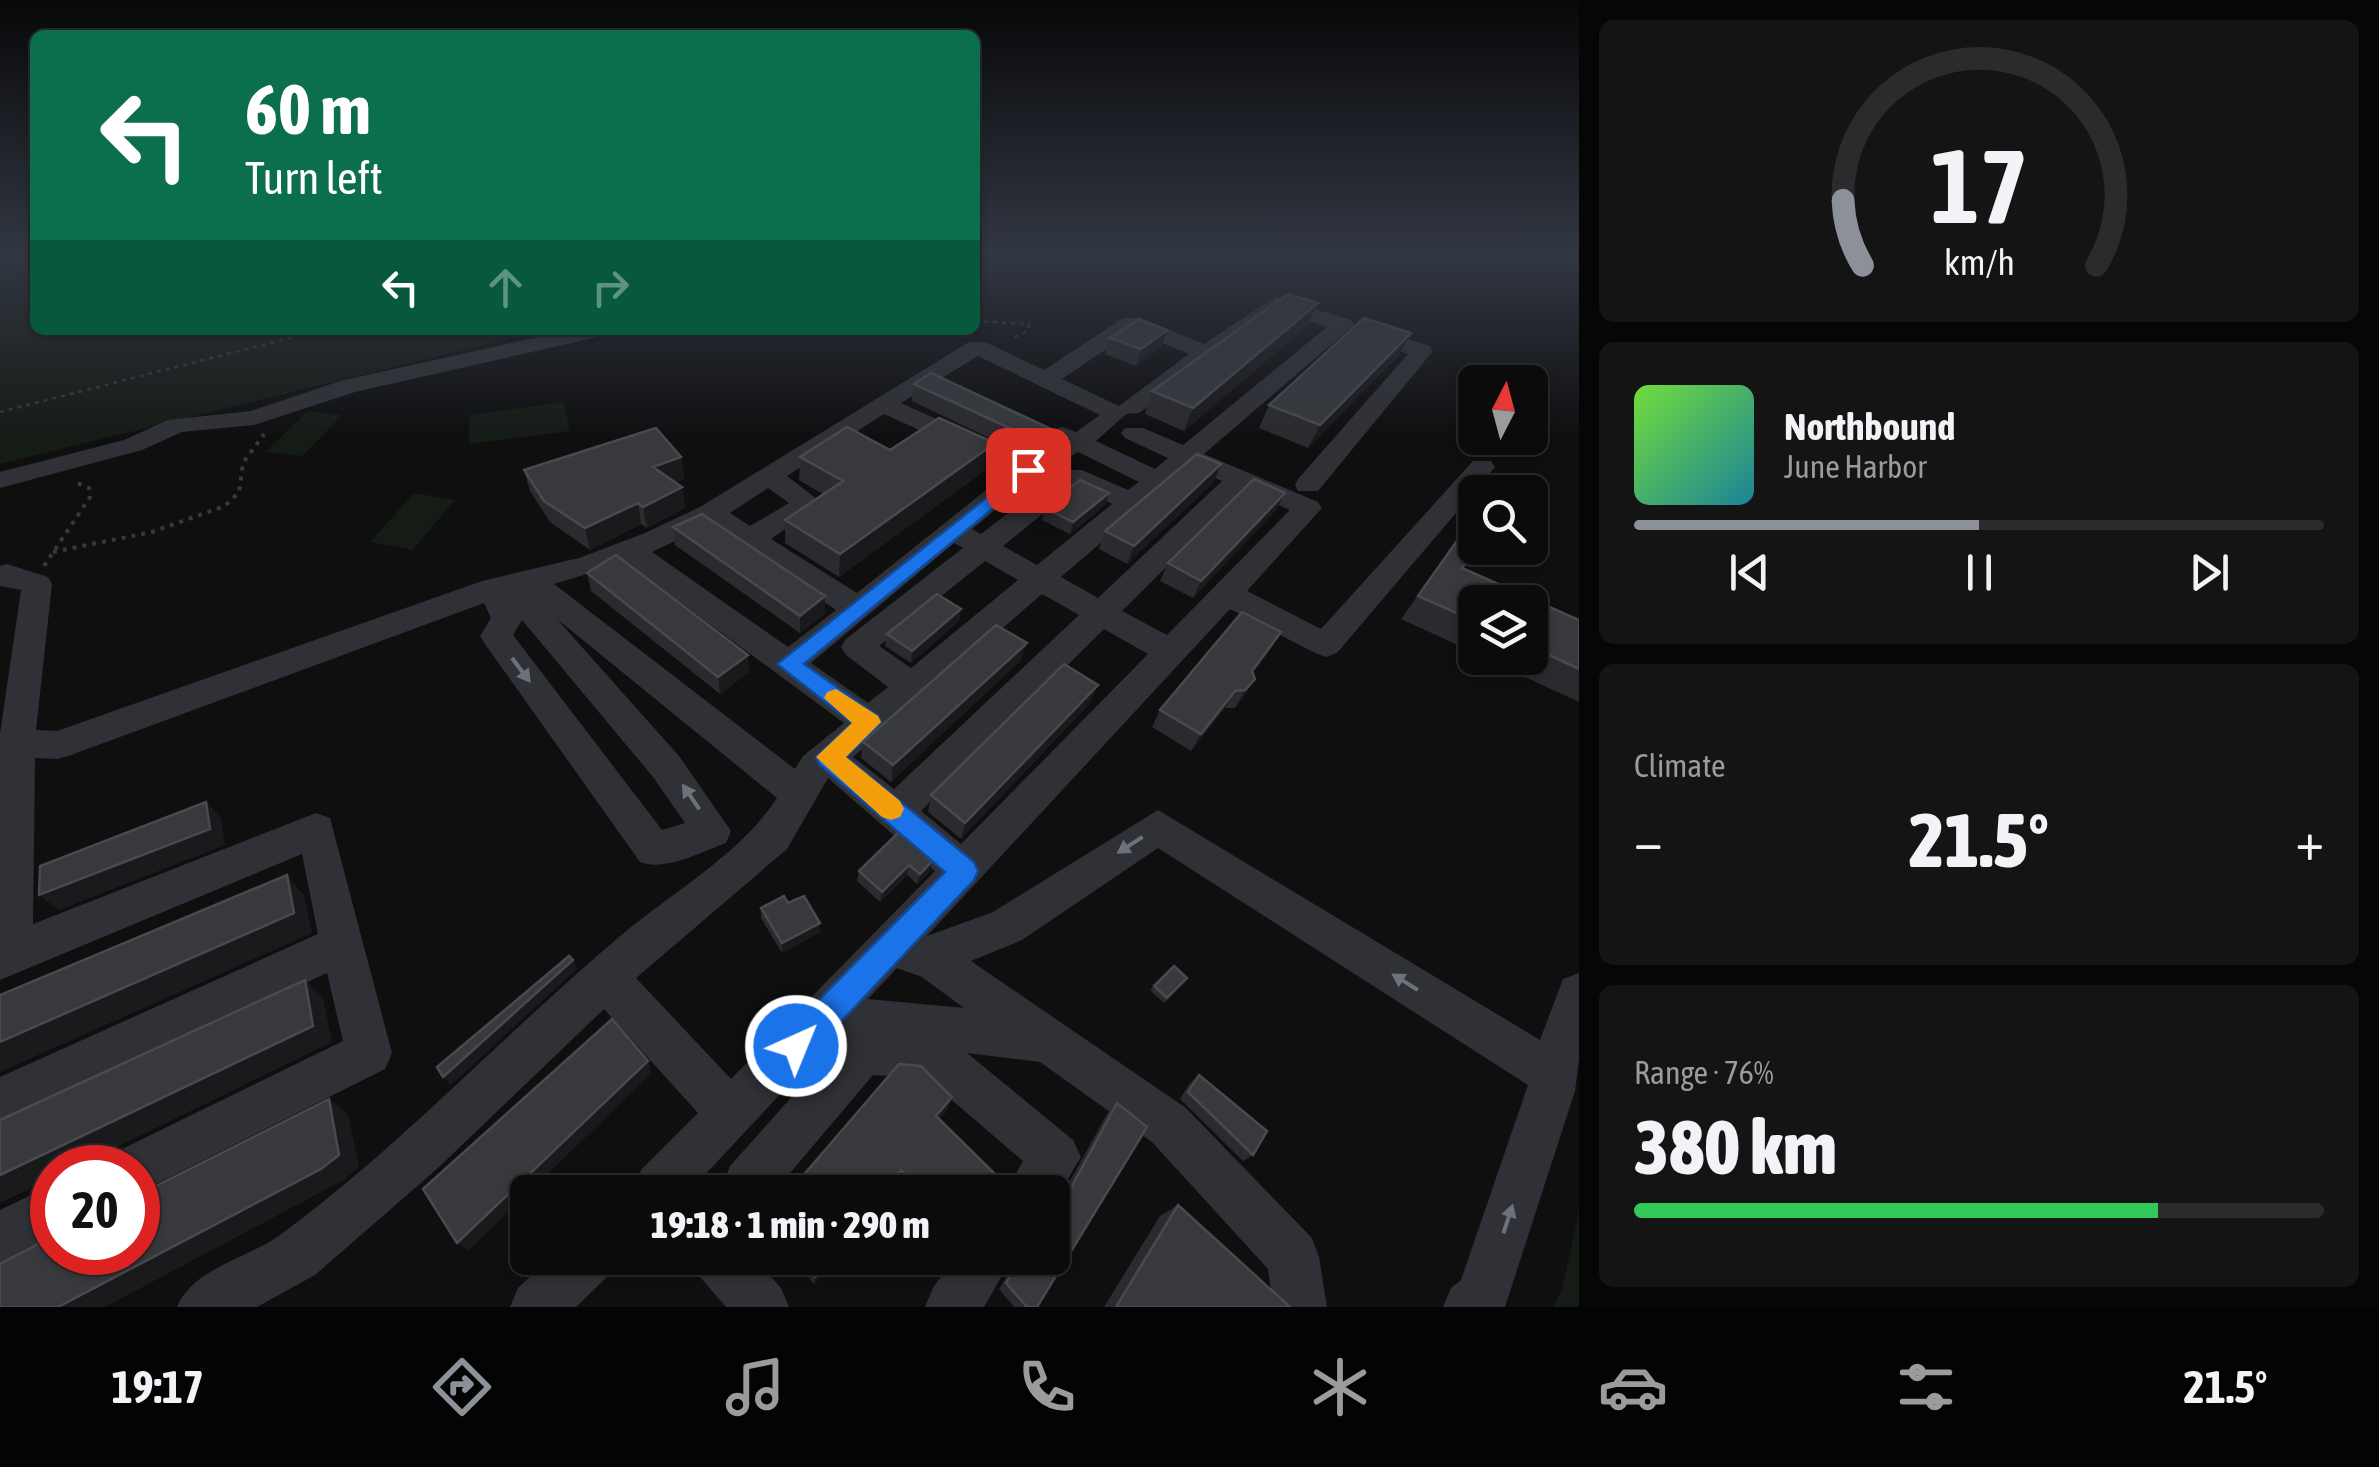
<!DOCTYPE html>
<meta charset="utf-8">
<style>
body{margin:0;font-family:"Asap Condensed",sans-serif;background:#141415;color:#f1f3f6;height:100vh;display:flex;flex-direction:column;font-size:38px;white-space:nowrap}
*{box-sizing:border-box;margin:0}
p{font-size:32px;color:#9a9b9d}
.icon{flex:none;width:55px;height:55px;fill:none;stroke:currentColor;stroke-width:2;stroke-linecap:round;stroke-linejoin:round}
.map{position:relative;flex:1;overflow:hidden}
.details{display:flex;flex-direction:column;gap:20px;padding:20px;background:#060607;width:800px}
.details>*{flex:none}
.hud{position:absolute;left:30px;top:30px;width:950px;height:305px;border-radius:15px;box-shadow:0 2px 8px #0004,0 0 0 2px #2b2b2d;background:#0b6e4f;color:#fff;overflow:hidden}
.needle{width:65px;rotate:6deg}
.controls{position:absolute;left:1458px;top:365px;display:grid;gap:20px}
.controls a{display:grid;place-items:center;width:90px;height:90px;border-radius:15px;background:#0b0b0c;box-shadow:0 2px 8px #0004,0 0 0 2px #2b2b2d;font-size:50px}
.speed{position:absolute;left:30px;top:1145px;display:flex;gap:20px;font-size:50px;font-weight:700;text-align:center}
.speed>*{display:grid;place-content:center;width:130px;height:130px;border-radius:50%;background:#0b0b0c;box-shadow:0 2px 8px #0004,0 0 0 2px #2b2b2d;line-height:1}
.speed .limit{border:15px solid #d22;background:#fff;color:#111}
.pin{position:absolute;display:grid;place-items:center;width:85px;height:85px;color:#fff;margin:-42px;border-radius:20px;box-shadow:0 5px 15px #0006}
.me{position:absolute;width:110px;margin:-55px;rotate:44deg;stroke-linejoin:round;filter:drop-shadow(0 0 8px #0008)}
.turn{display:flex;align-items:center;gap:35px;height:210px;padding:0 50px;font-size:45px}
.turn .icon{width:130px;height:130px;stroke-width:2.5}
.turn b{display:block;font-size:70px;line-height:85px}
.lanes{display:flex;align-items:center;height:95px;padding:0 50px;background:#0003;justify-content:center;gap:50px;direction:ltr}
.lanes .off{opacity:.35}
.big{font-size:75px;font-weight:800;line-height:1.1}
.details .widget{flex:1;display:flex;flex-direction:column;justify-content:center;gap:15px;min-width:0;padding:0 35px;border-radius:15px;background:#141415}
.details .dial{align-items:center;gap:0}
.dial svg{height:260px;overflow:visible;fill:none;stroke:#2b2b2d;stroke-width:7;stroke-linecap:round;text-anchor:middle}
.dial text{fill:#f1f3f6;stroke:none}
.song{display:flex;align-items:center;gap:30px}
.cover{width:120px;height:120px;border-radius:15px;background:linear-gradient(135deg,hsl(100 70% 55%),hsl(190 70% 35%))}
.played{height:10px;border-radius:5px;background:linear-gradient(90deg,#8c9099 50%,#2b2b2d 50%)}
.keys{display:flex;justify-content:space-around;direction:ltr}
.heat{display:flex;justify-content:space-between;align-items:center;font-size:55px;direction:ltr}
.charge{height:15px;border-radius:8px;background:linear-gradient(90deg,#34c759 76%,#2b2b2d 0)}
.trip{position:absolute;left:510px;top:1175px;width:560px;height:100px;border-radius:15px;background:#0b0b0c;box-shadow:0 2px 8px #0004,0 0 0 2px #2b2b2d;font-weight:800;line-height:100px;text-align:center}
.dock{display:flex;height:160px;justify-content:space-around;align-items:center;background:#040405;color:#9a9b9d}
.dock .icon{width:70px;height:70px}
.dock .selected{color:#8c9099}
.dock b{font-size:45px;color:#f1f3f6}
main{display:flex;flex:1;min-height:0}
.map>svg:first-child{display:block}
.green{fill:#151b15}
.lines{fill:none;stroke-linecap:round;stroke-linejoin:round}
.path-far1{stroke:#36393d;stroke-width:2.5;stroke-dasharray:4 5;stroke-linecap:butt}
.path{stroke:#36393d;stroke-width:4;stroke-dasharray:4 6;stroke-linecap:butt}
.minor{fill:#303136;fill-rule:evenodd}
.wall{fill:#2b2b2f}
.shaded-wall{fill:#1a1a1d}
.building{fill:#37393d;stroke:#484a4f;stroke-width:2.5}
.oneway{fill:#6d727a}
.route{fill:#1a73e8;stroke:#114b97;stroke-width:2.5}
.slow{fill:#f59e0b}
</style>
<main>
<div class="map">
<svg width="1579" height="1307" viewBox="0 0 1579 1307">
<rect width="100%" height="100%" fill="#0f0f10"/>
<path class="green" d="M0,255h35v75h510l-545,134z
M564,402l6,29 -101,13v-29z
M308,411l34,4 -39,41 -38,-4z
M414,493l41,7 -42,50 -43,-8z
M1579,1209v98h-26l9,-17z"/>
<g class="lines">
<path class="path-far1" d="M0,264h35
M975,321l54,3 -1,7 -18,8
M0,412l321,-82"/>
<path class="path" d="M53,552l99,-20 73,-26 14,-14 4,-29 21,-29
M44,566l46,-69 -1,-9 -17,-7"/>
<path class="minor" d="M1351,255h228v10l-218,-4z
M1275,297l76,23 3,5 -150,129 114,48 4,6 -75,83 74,38 152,-168h18l4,6 -158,186 -11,4 -11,-4 -85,-44 -303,327 66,-24 165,-102 382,230 23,-61 16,-6v86l-4,32 -70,216h-62l8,-19 10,-8 67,-195 -370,-237 -136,92 -51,21 215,147 126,130 7,19 8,50h-54l-5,-38 -116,-127 -112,-80 -73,-9 106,87 8,17 -29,48v-13h-46l17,-31 -97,-83 -53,-3 -99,117h-48l-3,-8 7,-18 108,-121h-12l-137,147h-53l5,-22 57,-57 -94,-104 -166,159 -123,107 -58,32h-80c16,-39 70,-48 103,-72 121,-89 223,-200 338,-297 52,-45 121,-82 159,-140l-220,-179 122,137 52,75 -5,12c-25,9 -61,29 -86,19l-155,-218 -5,-8 11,-18 -7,-15 -413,152 -13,4 -23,-1 -2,166 283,-111 14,5 62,235 -7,16 -247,124v-25h-25l7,-18 223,-109 -16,-68 -327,152v-48l318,-143 -16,-80 -302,126v-246l21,-144 -21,-4v-20l7,-2 41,13 4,7 -16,146 21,1 425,-150 97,-23 66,-25 55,-26 269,-165h16l59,28 79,-52h16l65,26zM1278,311l49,16 -144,118 -40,-17h-18l-4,5 4,5 43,20 -13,11 -59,-28 30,-27 13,-1zM1133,331l56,23 -70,52 -57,-27zM978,356l122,59 -24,17 -14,-5 -9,3 -4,5 9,8 -31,17 -126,-57zM884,414l126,57 -153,122 -86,-54 51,-36 -35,-27zM1078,452l61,30 -11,8 -46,-20h-18l-83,64 -9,-5 65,-53zM1189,467l33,14 -124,117 -37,-21zM1076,487l36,17 -75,61 -34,-19zM768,488l21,15 -39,23 -20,-13zM1244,490l46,20 -123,125 -45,-24zM709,525l127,85 -48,37 -136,-95zM954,543l9,5 -117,91 -5,8 5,8 42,32 -20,16 -57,-40zM985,561l33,19 -107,88 -32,-22zM626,562l218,161 -41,33 -8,13 -241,-185zM1042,594l37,21 -185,174 -41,-32zM522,620l131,157 32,46 -23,7 -149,-195zM1104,629l44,25 -187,190 -40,-33zM828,778l107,93 -204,208 -95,-101 151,-129zM897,968l25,9 42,31 -96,-9z
M1361,324l69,22 3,5 -115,140h-20l-3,-6 3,-6 110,-125 -55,-18 -3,-5 3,-5z
M569,330h40l-11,7 -243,55 -101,33 -72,7 -40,18 -142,38v-16l124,-32 44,-20 83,-9 89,-30z
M52,1185v53l-52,25v-53z
M550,1258h64l-7,19 -31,30h-66l8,-19z
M693,1258h61l27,30 8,19h-63l-26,-30z
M954,1258h58l-28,49h-59l8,-19z"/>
</g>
<path class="wall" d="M1308,325l-124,106 -39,-17 7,-23z
M1167,330l-6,17 -25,19 -31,-12 5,-16z
M1411,333l-12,22 -91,93 -49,-20 10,-23z
M914,384l131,62 -18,10 -115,-55z
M890,450l101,16 -152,111 -54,-34v-23l38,-26 -24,-14 1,-23z
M681,457l3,22 -9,3 7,5 3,21 -38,20 -6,-4 -51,26 -40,-28 -20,-31 -6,-21z
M1214,482l-87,82 -28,-15 6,-18z
M1109,493l-4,12 -35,29 -28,-14 3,-12z
M1276,510l-83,88 -33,-17 8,-18z
M673,527l152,69v18l-25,19 -125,-88z
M1461,535l1,33 117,52v82l-95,-44h46v-56h-55v51l-74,-34z
M587,573l162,99 -29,22 -129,-103z
M961,609l-2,12 -48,42 -26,-17 2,-12z
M1270,650l-17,23 2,6 -11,17 -9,12h-10l-34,43 -39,-24 8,-17z
M1021,660l-130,122 -30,-24 2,-16z
M1091,702l-130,137 -33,-27 3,-17z
M899,832l31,39 -13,13 -10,-9 -27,27 -23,-21 2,-10z
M788,903l32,29 -38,21 -21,-35v-10z
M1174,966l13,12 -23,25 -14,-13z
M1199,1075l54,80 -10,6 -63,-62 10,-16z
M952,1097l-6,15 -7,7 59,73h-92l-10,-10 -9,10h-98z
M1117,1103l-80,204h-23l-15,-18 19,-31h34v-53l8,-6 47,-85z
M1178,1205l112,102h-186l56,-91z
M792,1258h44l-22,26z"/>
<path class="shaded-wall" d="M1318,303l-10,22 -124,106 9,-23z
M1167,330l-6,17 -25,19 5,-17z
M1411,333l-12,22 -91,93 12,-23z
M1049,428l-4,18 -18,10 4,-18z
M995,443l-4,23 -152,111 1,-23z
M681,457l3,22 -28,10 -3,-22z
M1221,464l-7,18 -87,82 7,-18z
M682,487l3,21 -38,20 -4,-21z
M1109,493l-4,12 -35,29 3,-12z
M1285,493l-9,17 -83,88 8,-17z
M638,503l3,21 -51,26 -5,-22z
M825,596v18l-25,19v-17z
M961,609l-2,12 -48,42 1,-12z
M1281,632l-11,18 -28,38 10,-17z
M1027,643l-6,17 -130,122 2,-17z
M748,655l1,17 -29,22 -2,-17z
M1255,679l-11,17 -9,12 10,-18z
M1098,685l-7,17 -130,137 4,-16z
M1235,691l-10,17 -34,43 10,-17z
M206,802l15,16 4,27 -166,65 -20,-15z
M932,861l-2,10 -13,13 3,-10z
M909,865l-2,10 -27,27 2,-10z
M287,875l17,20 8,38 -312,139v-30z
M820,923v9l-38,21v-10z
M573,960l4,9 -126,116 -8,-8z
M305,980l18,18 9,44 -258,126h-22v10l-52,25v-28z
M648,1061l4,12 -183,177 -12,-7z
M952,1097l-6,15 -16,18 6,-14z
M329,1099l19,15 11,53 -17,14 -237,126h-47z
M901,1170l-5,12 -9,10h-4z
M831,1258h5l-22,26 1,-7z"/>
<path class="building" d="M1288,294l30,9 -125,105 -41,-17z
M1364,318l47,15 -91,92 -51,-20z
M1139,319l28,11 -26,19 -31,-11z
M931,373l118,55 -18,10 -117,-54z
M939,418l56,25 -155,111 -55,-34 58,-39 -43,-24 47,-30 43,23z
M656,428l25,29 -28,10 29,20 -39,20 -5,-4 -53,25 -41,-27 -20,-31z
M1197,454l24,10 -87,82 -29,-15z
M1254,479l31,14 -84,88 -33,-18z
M1080,480l29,13 -36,29 -28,-14z
M702,514l123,82 -25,20 -127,-89z
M1461,535l14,7v6h3l-16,20 117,52v49l-49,-23v-44h-55v19l-57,-25z
M616,555l132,100 -30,22 -131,-104z
M937,594l24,15 -49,42 -25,-17z
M1242,612l39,20 -29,39 3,8 -10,11 -10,1 -34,43 -41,-24z
M996,625l31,18 -134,122 -30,-23z
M1064,664l34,21 -133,138 -34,-28z
M206,802l4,27 -171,66 1,-29z
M899,832l33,29 -12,13 -11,-9 -27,27 -23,-21z
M287,875l7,38 -294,129v-47z
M784,896l4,7 16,-7 16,27 -38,20 -21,-35z
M569,956l4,4 -130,117 -6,-10z
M1174,966l13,12 -20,20 -13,-12z
M305,980l8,46 -313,149v-55z
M612,1019l36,42 -191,182 -34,-54z
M899,1064l22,2 31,31 -16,19 68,67 -6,9h-75l-22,-22 -18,22h-94z
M1199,1075l68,56 -14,24 -65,-63z
M329,1099l10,56 -18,14 -263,138h-58v-43l52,-27v15h86v-57z
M1117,1103l30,24 -110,180h-10l-21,-24 16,-25h30v-49l7,-10h6z
M1178,1205l112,102h-174z
M799,1258h32l-16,19z"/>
<defs><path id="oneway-solid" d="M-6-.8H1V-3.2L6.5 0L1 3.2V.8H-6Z" transform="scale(2.5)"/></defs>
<g class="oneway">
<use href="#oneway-solid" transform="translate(521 670) rotate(53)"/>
<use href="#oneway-solid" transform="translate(691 797) rotate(-124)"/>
<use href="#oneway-solid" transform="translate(1130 845) rotate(147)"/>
<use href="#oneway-solid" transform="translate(1405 982) rotate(-148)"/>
<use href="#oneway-solid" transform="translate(1508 1219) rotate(-72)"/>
</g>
<linearGradient id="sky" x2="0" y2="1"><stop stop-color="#080809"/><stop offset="0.58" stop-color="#313742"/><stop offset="1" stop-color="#313742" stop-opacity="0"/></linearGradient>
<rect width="1579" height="438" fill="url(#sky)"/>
<path class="route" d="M1028,465l7,2v7l-231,190 74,52 3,6 -35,35 128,105 4,9 -4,9 -166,177 -12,4 -11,-4 -5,-11 5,-12 160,-162 -126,-108 -3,-7 36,-34 -75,-59z"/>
<path class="slow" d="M836,689l42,27 3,6 -35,35 54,44 4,8 -4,8 -9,3 -9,-3 -66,-60 36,-34 -28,-25 3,-6z"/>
</svg>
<div class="controls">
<a><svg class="needle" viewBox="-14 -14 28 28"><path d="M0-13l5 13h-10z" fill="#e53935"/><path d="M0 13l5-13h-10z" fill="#9a9b9d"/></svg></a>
<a><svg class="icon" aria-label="search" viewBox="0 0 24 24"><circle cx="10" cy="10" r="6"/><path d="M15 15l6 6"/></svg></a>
<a><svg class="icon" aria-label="layers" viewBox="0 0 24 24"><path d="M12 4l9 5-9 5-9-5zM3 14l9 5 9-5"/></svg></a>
</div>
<div class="speed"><div class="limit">20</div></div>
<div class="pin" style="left:1028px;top:470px;background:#d93025"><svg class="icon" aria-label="arrive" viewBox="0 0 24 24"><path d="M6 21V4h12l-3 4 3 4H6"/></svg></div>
<svg class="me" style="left:796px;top:1046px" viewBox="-20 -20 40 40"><circle r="17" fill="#1a73e8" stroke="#fff" stroke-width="3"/><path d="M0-11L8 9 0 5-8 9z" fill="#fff"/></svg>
<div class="trip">19:18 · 1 min · 290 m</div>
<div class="hud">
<div class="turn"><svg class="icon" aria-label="left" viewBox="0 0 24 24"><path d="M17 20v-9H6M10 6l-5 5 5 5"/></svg><div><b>60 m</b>Turn left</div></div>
<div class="lanes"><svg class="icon" aria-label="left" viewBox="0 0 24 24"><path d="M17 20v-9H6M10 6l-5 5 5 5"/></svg><svg class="icon off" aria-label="ahead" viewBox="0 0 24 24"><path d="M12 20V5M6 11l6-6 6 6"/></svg><svg class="icon off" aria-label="right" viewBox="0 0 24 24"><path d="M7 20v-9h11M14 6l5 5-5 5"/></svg></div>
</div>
</div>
<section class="details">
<div class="widget dial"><svg viewBox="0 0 100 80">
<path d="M14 69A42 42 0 1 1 86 69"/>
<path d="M14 69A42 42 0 0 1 8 49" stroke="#8c9099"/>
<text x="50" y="56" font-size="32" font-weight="700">17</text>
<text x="50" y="72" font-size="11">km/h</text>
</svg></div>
<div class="widget">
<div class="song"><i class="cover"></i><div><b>Northbound</b><p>June Harbor</p></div></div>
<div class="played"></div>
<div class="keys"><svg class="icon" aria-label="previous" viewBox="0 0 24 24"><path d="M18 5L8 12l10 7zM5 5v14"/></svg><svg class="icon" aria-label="pause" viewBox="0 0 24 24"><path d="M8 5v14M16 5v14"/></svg><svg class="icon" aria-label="next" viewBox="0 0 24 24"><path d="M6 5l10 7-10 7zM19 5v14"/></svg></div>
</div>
<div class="widget"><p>Climate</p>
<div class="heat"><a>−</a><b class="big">21.5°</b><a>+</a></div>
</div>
<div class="widget"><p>Range · 76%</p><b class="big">380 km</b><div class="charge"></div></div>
</section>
</main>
<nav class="dock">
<b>19:17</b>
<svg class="icon selected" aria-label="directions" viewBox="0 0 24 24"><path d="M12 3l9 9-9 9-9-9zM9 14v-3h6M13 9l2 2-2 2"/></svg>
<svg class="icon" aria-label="music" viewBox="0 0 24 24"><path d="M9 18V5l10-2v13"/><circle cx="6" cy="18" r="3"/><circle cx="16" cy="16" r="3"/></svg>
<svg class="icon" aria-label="phone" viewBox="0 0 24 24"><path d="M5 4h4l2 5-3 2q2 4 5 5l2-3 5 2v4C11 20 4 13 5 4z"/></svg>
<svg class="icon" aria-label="climate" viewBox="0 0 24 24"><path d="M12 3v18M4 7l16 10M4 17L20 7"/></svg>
<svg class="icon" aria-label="car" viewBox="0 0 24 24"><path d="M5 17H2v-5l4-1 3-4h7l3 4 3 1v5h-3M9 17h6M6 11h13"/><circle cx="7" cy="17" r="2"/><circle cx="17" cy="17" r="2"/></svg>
<svg class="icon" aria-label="filters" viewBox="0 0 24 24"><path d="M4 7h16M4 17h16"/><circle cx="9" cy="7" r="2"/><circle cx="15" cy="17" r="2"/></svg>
<b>21.5°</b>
</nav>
